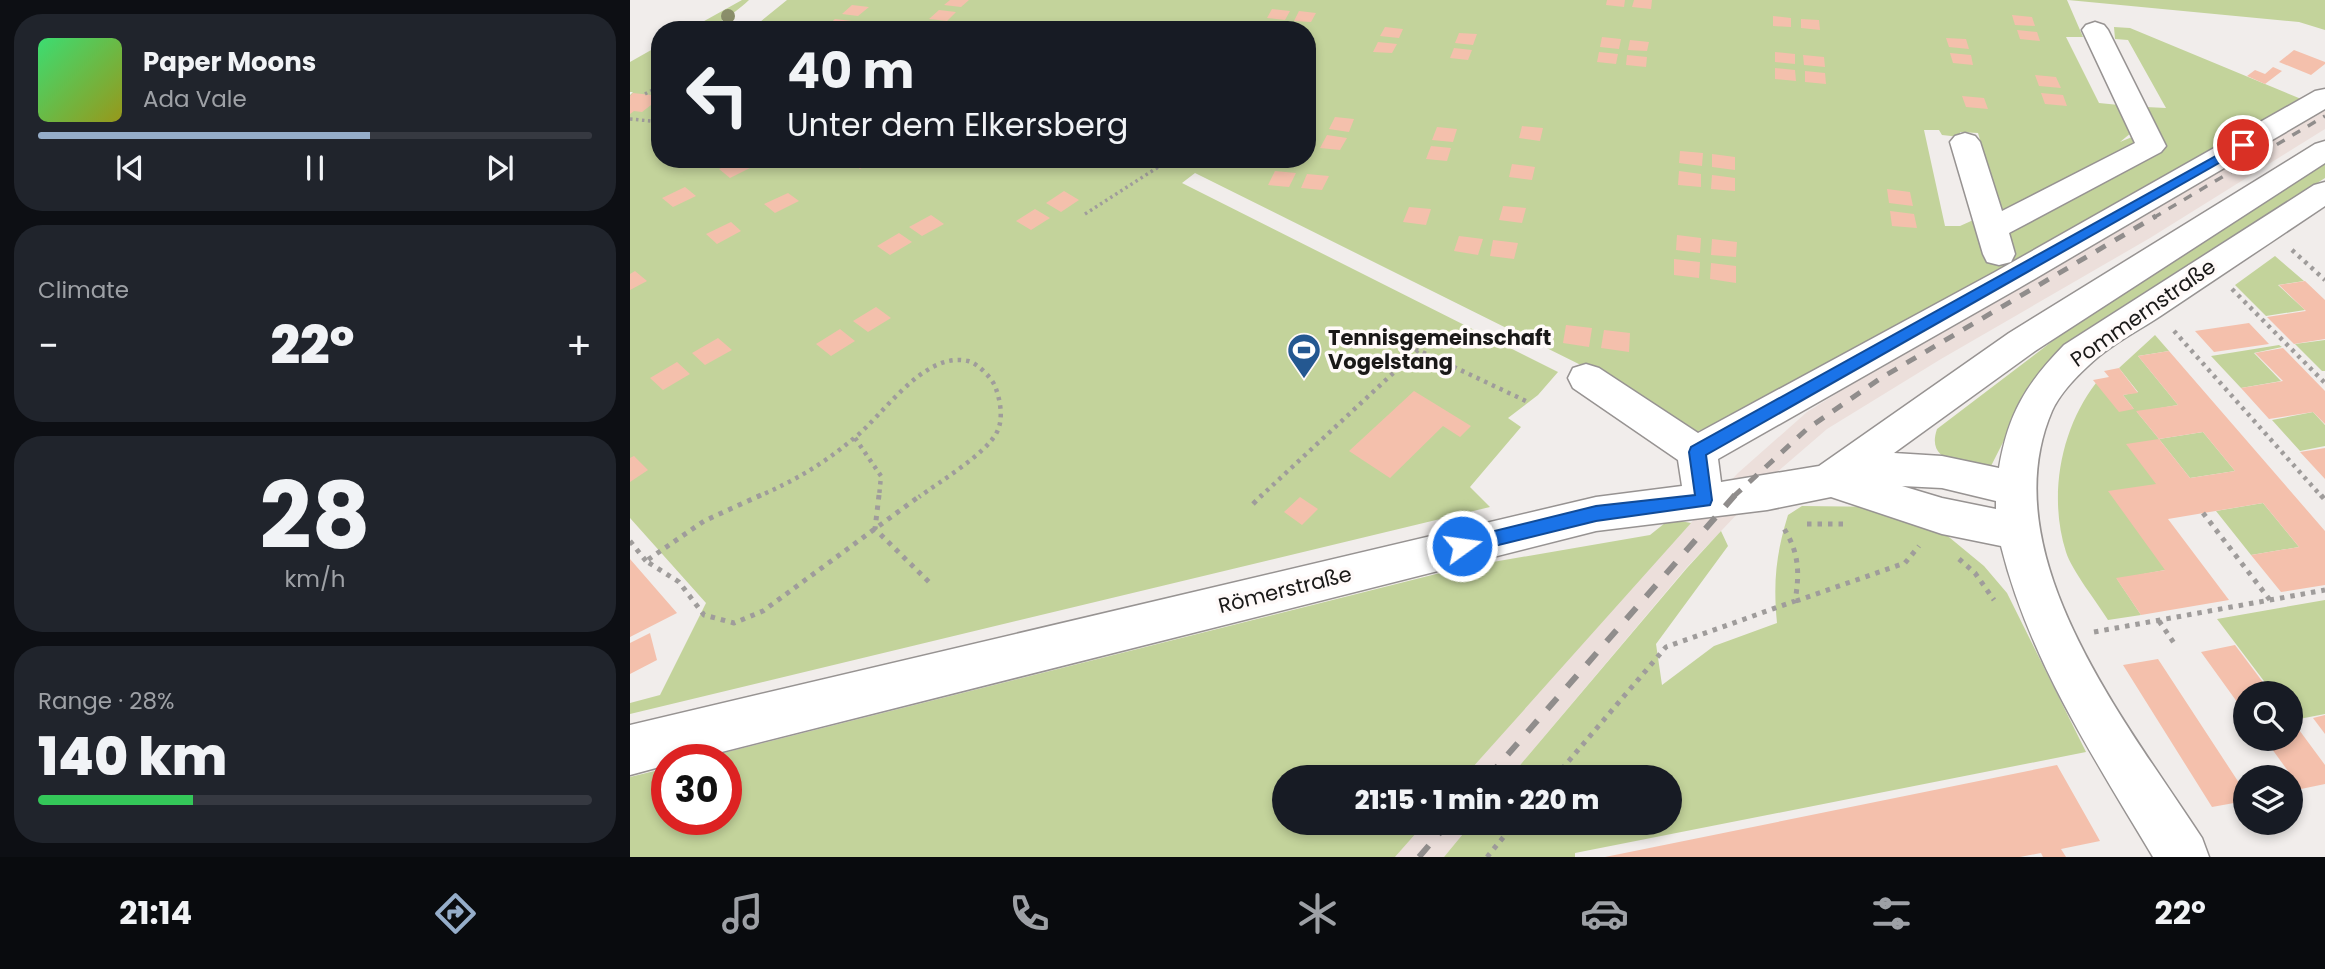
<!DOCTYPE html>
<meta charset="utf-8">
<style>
body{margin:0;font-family:Poppins,sans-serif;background:#20242c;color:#f1f3f6;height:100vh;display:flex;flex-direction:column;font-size:26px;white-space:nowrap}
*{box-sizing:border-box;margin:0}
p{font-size:23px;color:#9ea1a6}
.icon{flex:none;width:38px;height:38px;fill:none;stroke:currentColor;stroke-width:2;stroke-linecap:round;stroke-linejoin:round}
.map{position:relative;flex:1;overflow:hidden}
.side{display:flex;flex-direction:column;gap:14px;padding:14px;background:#0d0f14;width:630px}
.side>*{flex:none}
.banner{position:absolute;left:21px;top:21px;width:665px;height:147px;border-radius:28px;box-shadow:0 4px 10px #0003;background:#171b24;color:#f1f3f6;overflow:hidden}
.tools{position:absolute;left:1603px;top:681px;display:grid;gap:14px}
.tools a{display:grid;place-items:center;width:70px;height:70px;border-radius:50%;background:#171b24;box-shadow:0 4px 10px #0003;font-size:35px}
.speed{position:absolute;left:21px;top:744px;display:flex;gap:14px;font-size:35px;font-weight:700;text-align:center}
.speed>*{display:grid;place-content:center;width:91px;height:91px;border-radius:50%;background:#171b24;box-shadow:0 4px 10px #0003;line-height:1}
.speed .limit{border:10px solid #d22;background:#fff;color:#111}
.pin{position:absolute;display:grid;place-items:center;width:60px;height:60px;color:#fff;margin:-30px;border:4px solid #fff;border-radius:50%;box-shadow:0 2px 7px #0007}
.me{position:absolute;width:77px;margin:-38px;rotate:76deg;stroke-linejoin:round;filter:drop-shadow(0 0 5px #0008)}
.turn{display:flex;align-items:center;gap:24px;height:147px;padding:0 21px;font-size:32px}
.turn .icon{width:91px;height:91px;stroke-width:2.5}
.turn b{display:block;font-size:49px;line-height:60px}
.big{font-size:52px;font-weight:800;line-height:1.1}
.side .tile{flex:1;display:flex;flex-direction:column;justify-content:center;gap:10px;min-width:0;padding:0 24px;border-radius:28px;background:#20242c}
.side .dial{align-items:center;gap:0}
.dial b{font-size:91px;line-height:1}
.song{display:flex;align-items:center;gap:21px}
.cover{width:84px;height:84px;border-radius:10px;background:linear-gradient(135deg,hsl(140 70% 55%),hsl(60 70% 35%))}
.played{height:7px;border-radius:4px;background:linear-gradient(90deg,#95adc9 60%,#363941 60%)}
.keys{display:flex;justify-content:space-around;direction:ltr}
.heat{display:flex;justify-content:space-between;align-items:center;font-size:38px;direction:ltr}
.charge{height:10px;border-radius:5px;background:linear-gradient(90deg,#34c759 28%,#363941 0)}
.trip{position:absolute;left:642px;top:765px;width:410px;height:70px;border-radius:35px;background:#171b24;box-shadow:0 4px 10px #0003;font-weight:800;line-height:70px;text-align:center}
.tab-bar{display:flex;height:112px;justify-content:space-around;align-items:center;background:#090b0e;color:#9ea1a6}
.tab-bar .icon{width:49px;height:49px}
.tab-bar .on{color:#95adc9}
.tab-bar b{font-size:32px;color:#f1f3f6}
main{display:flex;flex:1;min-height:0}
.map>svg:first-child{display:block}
.built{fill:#ecdfdb}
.green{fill:#c3d39b;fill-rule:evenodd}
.building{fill:#f4c0ac}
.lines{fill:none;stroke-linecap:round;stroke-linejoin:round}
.minor-casing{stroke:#979392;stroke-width:3}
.path-far2{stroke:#9f9c9b;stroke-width:3.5;stroke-dasharray:2.5 3.5;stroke-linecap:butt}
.path-far1{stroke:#9f9c9b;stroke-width:4.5;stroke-dasharray:3.5 5;stroke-linecap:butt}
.path{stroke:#9f9c9b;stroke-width:5;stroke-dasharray:4.5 6;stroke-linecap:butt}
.minor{fill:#fff;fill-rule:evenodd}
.rail-far2{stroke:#908d8c;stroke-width:3.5;stroke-dasharray:9 9;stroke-linecap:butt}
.rail-far1{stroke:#908d8c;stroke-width:5;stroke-dasharray:11 11;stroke-linecap:butt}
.rail{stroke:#908d8c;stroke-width:6;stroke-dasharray:15 15;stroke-linecap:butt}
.tree{fill:#8a8e6a}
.route{fill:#1a73e8;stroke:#114b97;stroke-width:2}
.labels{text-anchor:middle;stroke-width:7;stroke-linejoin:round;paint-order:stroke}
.street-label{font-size:21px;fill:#1a1918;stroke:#fffaf9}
.poi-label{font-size:21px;font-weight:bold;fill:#1a1918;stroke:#fffaf9;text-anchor:start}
</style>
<main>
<section class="side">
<div class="tile">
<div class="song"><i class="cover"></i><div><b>Paper Moons</b><p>Ada Vale</p></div></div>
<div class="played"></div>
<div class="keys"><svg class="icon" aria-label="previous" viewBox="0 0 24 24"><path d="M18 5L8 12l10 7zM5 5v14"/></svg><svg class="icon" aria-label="pause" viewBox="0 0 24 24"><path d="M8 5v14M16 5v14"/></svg><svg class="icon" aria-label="next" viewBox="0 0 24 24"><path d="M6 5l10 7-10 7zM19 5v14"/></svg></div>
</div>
<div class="tile"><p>Climate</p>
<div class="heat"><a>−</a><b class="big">22°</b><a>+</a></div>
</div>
<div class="tile dial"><b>28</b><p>km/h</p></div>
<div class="tile"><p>Range · 28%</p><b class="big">140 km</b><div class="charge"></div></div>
</section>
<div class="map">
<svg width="1695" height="857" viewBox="0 0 1695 857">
<rect width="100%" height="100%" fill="#f1edeb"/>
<path class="built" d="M1695,104v25l-175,109 -209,121 -114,70 -51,44 -89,94 -177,210h-46l182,-207 92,-97 69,-61 178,-111z
M795,823v-1l47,1 -28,34h-49z"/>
<path class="green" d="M112,0h7c-19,17 -36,30 -61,30z
M157,0h1280l16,37h-17l33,66 20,2 12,28 -11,9 36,-15 -10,-20 20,1 -38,-68 -13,-1 -1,-12 16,1 176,73 -482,273 -132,60 -65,-46 -432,-215 -13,10 376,189 -20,23 -30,23 13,9 -51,60 20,20 -860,207v-11l30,-8 46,-92 -76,-85v-423l3,-3h-3v-30l30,-17v114h647v-129h-557zM1294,130h15l3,5 18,2v-5l18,1 22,75 -40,18h-15z
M1438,0h257v30l-26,-8z
M1695,163v15l-259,166 -32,37 -44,87c-25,-5 -65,-4 -53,-39l130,-99z
M1645,256l29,25 -26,4 27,25 -39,6 -31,-31z
M1525,335l14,16 -31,5 40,49 -41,7 22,27 44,-7 32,39 -45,7 -31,-39 -3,45 9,86 -48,9 24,36 -33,5c-11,-18 -36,-49 -42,-68 -18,-56 -5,-124 30,-169l38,26 -11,-14 15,-3 -19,-24z
M1695,340v31h-3l-27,-27z
M1649,345l3,2 -28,6 27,28 -40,7 -30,-32z
M1683,412l12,13v21l-25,5 -28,-31z
M1633,503l36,44 -48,8 -35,-44z
M1172,506l87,1 49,21 46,38 23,27 79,159 -511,101v4h-131l28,-34 198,-1v-45h-160l177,-209 34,-37 7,15 -72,98 6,41 52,-39 63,-23c-4,-41 -1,-69 11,-108z
M1040,519l21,4 -227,254h-180v45l141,1 -30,34h-765v-80l37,-9v51h59v-59l-27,-1 765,-192 186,-32z
M1695,600v114l-31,6 -3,-4v-23h-18l-56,-74z"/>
<path class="building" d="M320,0h19l-8,7 -17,-2z
M977,0h18l-1,7 -18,-2z
M1004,0h18l-1,9 -19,-2z
M222,5l17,2 -11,9 -16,-2z
M642,9l18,2 -5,9 -18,-2z
M309,10l17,2 -9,9 -18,-2z
M669,11l17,2 -5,9 -17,-1z
M1382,15l20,2 3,9 -20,-1z
M1143,16l18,2v9l-18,-1z
M205,19l17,2 -10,9 -18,-1z
M1171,19l18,1 1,10 -19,-2z
M372,21l18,2 -6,7h-20z
M465,23l17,2 -3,5h-20z
M633,23l19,2 -3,5h-20z
M755,27l18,2 -4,9 -19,-2z
M1387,30l20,2 3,9 -20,-2z
M829,33l18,1 -4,11 -18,-2z
M972,37l19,2 -2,10 -19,-2z
M1316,38l20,1 3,10 -20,-2z
M1000,40l19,2 -2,9 -19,-1z
M748,42l19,2 -5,9 -19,-1z
M824,48l18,2 -4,10 -18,-2z
M1664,50l31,12v2l-14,11 -32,-13z
M969,52l19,2 -2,10 -19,-2z
M1145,52l20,2v10l-20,-2z
M1320,53l21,2 2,10 -20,-2z
M997,55l20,2 -1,10 -20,-2z
M1173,55l21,2 1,10 -21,-2z
M1643,67l9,4 -17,13 -18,-8 8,-6 10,4z
M1145,68l20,2 1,11 -21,-2z
M1175,71l20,2 1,11 -21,-2z
M1405,75l21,2 5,11 -22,-2z
M3,93l27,3v2l-18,14 -8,-1 -4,3v-18z
M1411,93l22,2 4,11 -22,-2z
M1332,96l22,2 4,11 -22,-2z
M705,117l19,2 -5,13 -20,-3z
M892,126l21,2 -3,13 -21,-3z
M807,127l20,2 -4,13 -21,-2z
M697,135l20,3 -7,12 -20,-2z
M801,146l20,2 -4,13 -21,-2z
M1050,151l23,2 -1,13 -23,-3z
M1082,154l23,3v13l-23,-3z
M111,159l11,8 -22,11 -11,-9z
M221,159h28l-19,10 -11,-9z
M882,164l23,3 -3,13 -23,-3z
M645,171l21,2 -7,14 -21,-2z
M1049,171l22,3v13l-23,-2z
M677,174l22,2 -7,14 -21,-2z
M1082,175l23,3v13l-24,-2z
M55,187l11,9 -23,11 -11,-9z
M1257,189l23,3 3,14 -24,-3z
M434,191l15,9 -18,12 -15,-9z
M158,193l11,8 -24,12 -11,-9z
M873,206l23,2 -4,15 -23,-3z
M779,207l22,2 -5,16 -23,-3z
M405,209l15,9 -19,12 -15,-9z
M1260,211l24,3 3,14 -25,-2z
M301,215l13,9 -22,12 -13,-9z
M101,222l10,9 -24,13 -11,-10z
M269,233l13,9 -22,13 -13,-9z
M1047,235l24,3 -1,15 -24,-3z
M829,236l24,3 -5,16 -24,-4z
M1082,239l25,3 -1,15 -25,-2z
M863,240l25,3 -4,16 -24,-3z
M1044,259l26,3 -1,16 -25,-3z
M1081,263l25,3v17l-26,-4z
M5,271l12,10 -17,9v-16z
M1675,281l20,19v39l-31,5 -27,-27 39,-6 -27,-26z
M246,307l15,11 -23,14 -15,-11z
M1619,323l20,21 -55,8 -19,-21z
M936,325l26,3 -3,19 -26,-4z
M210,329l15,12 -24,15 -15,-12z
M974,330l26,3 -1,19 -28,-4z
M88,338l14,12 -27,15 -13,-12z
M1653,348l42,43v33l-12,-12 -44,7 -28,-31 42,-7 -28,-28z
M1539,351l156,180v54l-44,7 -30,-37 48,-8 -36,-44 -95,16 61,81 -88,15 -25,-37 49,-8 -57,-79 48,-7 -30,-40 33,-5 31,39 45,-7 -32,-39 -44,7 -23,-28 42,-6 -40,-49z
M47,362l13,12 -27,16 -13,-12z
M1489,368l19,25 -15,2 11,14 -15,3 -26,-32 16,-3 -5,-6z
M784,391l57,35 -11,11 -17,-11 -53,52 -41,-27z
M1695,448v31l-25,-27z
M4,456l14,14 -18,12v-24z
M670,497l18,12 -16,16 -18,-13z
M0,559l47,54 -47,24z
M20,633l7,27 -27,14v-31z
M1605,645l36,48h-26v20l-44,-61z
M1528,659l87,133v9l-33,6 -89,-142z
M1695,715v19l-12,-16z
M1661,719l34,46v19l-24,5 -37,-51h27z
M1427,765l43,76 -39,8 5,8h-23l-2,-4 -21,4h-415z"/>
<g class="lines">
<g class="minor-casing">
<path id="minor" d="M1465,22l9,3 4,5 58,116 -5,6 -152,81 6,21 -4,8 -12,3 -12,-3 -4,-8 -33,-112 5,-6 10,-3 10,3 5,6 22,69 133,-68 -53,-113 4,-5z
M1695,89v20l-306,179 -301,171 3,23 98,-16 190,-133 306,-189 10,-3v22l-290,188 -141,102 48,3 57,12c9,-54 27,-84 65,-123l250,-160 11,-3v24c-54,36 -109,73 -163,109 -24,16 -54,31 -74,51 -13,12 -29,29 -36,45 -62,144 76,313 150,427l7,19h-56c-59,-99 -124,-198 -152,-311l-59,-12 -111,-37 -64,13 -171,21 -906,229h-23v5l-37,10v-50l966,-228 86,-11 -4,-26 -105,-72 -5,-10 5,-10 13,-4 13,4 99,65 297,-161 320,-181zM1272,486l40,2 54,13v8l-54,-11z"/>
</g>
<path class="path-far2" d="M15,94l15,-8
M0,119l21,2
M455,214l78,-50"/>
<path class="path-far1" d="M1662,250l33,30
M1602,289l93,94
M1544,331l148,166
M225,438l26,38 -2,21
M127,497c37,-16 65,-32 96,-58 31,-24 70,-88 115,-78 9,2 23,16 27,25 5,13 9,32 2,46 -11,22 -58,50 -78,65
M630,497l158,-147 110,52"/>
<path class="path" d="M131,495l-57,26 -58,40 33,21 25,33 30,8 29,-12 158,-116
M249,495l-4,34 56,55
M1691,495l4,5
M623,504l9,-9
M1573,513l67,87
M1177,524h37
M0,541l16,20
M1329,559l16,14 19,27
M1166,601l109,-38 14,-17
M1529,621l15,22
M1464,632l231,-42
M925,777l111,-130 129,-46c5,-29 4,-49 -12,-74
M857,857l29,-35"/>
<use href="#minor" class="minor"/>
<path class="rail-far2" d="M1523,218l172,-102"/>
<path class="rail-far1" d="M1103,497l74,-68 74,-51 275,-162"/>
<path class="rail" d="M858,777l247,-282
M789,857l30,-35"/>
</g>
<circle class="tree" cx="98" cy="16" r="7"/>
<path class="route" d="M1613,141l6,4 -2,2 -541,308 6,45 -2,5 -114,16 -134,33 -6,-2 -3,-6 3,-5 6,-2 134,-33 99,-11 -6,-43 2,-5z"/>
<defs>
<g id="stadium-pin" transform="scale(1.75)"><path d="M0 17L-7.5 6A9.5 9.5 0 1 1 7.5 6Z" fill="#245891" stroke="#fffaf9"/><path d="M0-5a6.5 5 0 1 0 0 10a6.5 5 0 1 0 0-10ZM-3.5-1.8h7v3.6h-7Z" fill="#fff"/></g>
</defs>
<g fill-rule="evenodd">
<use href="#stadium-pin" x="674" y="350"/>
</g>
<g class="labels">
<g class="street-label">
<text transform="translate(1513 313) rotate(-35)" y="7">Pommernstraße</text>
<text transform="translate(655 590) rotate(-14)" y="7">Römerstraße</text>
</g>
<g class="poi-label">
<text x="698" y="345">Tennisgemeinschaft<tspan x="698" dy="24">Vogelstang</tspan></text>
</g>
</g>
</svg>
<div class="tools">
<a><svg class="icon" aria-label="search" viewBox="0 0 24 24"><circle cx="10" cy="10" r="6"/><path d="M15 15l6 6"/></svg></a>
<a><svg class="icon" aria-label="layers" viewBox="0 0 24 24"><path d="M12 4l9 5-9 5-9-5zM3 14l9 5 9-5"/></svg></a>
</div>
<div class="speed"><div class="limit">30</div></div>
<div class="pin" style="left:1613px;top:145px;background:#d93025"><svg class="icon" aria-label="arrive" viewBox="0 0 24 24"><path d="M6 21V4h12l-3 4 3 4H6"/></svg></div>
<svg class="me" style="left:832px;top:546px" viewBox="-20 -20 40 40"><circle r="17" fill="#1a73e8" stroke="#fff" stroke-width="3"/><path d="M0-11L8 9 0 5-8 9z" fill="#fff"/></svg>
<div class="trip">21:15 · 1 min · 220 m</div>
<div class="banner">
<div class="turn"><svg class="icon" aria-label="left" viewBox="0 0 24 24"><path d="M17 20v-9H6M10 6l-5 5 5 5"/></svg><div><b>40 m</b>Unter dem Elkersberg</div></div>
</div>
</div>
</main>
<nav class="tab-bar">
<b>21:14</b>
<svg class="icon on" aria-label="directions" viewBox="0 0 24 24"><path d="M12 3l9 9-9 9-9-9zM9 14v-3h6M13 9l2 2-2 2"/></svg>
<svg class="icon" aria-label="music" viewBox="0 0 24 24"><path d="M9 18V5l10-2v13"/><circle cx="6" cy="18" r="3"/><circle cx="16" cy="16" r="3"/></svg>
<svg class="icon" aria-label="phone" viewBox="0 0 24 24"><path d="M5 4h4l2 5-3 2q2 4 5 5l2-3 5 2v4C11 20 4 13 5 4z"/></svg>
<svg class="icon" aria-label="climate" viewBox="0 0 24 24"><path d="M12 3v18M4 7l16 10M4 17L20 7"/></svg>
<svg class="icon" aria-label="car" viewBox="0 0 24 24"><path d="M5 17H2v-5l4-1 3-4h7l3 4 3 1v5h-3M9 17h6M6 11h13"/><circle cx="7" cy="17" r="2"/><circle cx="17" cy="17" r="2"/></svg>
<svg class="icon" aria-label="filters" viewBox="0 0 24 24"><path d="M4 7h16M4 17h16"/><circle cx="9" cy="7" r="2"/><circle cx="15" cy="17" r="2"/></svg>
<b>22°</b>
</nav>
